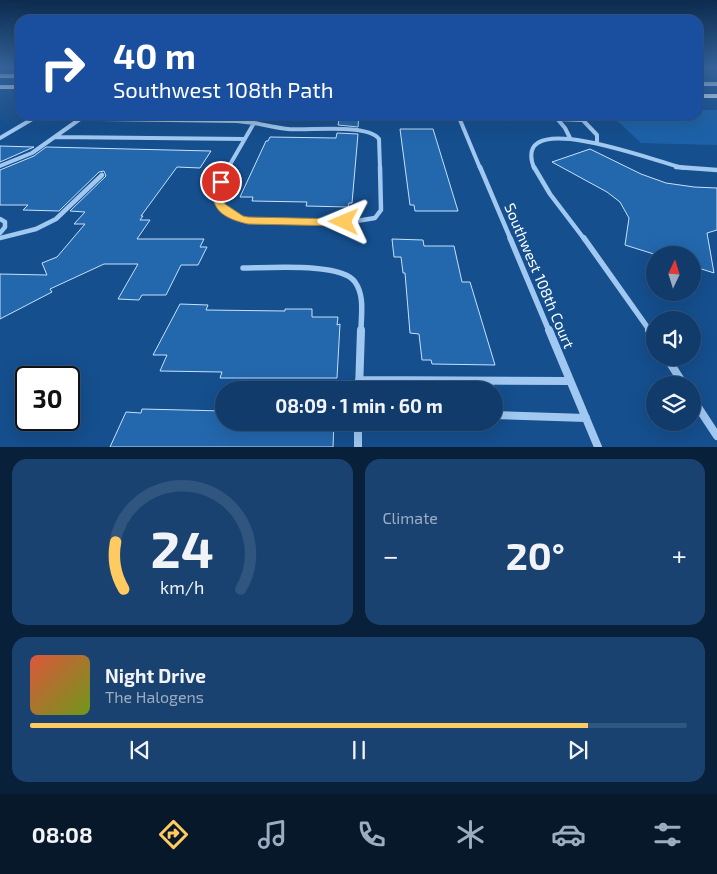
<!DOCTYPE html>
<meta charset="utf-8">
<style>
body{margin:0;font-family:"Exo 2",sans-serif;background:#194270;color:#f1f3f6;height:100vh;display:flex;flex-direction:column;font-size:19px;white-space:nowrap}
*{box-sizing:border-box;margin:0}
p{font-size:16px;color:#9cadc1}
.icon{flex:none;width:28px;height:28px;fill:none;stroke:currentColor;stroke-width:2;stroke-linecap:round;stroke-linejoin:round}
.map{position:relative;height:447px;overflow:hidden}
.side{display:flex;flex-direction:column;gap:12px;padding:12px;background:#09203a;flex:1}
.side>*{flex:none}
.banner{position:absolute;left:15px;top:15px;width:688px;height:105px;border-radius:15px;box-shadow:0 5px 20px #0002,0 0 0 1px #30557e;background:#1a4fa0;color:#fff;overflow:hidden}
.needle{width:32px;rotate:4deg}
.buttons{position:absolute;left:646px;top:246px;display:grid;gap:10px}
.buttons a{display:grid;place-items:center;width:55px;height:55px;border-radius:50%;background:#103b6a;box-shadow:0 5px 20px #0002,0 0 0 1px #30557e;font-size:25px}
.speed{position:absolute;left:15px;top:366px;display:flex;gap:10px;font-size:25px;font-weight:700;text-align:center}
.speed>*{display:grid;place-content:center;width:65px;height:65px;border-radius:50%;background:#103b6a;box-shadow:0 5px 20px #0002,0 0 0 1px #30557e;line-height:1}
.speed .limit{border:2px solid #111;border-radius:8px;background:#fff;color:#111}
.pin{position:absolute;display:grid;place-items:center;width:42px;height:42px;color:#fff;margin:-21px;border:2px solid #fff;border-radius:50%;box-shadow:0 1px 5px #0007}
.me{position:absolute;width:55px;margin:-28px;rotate:271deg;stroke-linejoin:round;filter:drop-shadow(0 0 4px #0008)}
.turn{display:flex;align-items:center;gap:18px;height:105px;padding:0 15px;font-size:22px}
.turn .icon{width:65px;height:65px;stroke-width:2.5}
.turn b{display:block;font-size:35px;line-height:42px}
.big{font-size:38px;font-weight:700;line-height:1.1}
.side .card{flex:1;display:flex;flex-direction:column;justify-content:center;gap:8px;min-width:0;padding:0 18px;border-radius:15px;background:#194270}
.side .dial{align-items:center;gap:0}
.dial svg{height:130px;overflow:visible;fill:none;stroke:#30557e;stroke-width:7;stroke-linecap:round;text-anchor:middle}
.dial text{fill:#f1f3f6;stroke:none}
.song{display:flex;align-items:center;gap:15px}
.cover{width:60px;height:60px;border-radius:8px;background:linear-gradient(135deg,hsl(10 70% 55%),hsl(80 70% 35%))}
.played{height:5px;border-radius:2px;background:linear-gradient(90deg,#ffca5f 85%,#30557e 85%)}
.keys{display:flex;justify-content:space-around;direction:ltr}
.heat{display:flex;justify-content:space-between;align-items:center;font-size:28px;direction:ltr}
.side .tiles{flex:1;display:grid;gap:12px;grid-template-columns:1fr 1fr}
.card:last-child{grid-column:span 2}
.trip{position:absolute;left:215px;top:381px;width:288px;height:50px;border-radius:25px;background:#103b6a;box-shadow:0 5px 20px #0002,0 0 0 1px #30557e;font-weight:700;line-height:50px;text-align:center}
.menu{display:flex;height:80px;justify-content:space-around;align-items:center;background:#06182a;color:#9cadc1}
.menu .icon{width:35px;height:35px}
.menu .selected{color:#ffca5f}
.menu b{font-size:22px;color:#f1f3f6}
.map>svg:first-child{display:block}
.green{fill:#1d62a8}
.building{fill:#2367ad;stroke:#c7e1fc}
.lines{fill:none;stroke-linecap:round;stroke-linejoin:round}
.lane{stroke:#a0c8f0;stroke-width:2.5}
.street-far3{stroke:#a0c8f0;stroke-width:4}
.street-far2{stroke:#a0c8f0;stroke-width:4.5}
.street-far1{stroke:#a0c8f0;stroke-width:5.5}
.street{stroke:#a0c8f0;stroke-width:8}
.primary{fill:#e9f3ff;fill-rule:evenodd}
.route{fill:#ffca5f;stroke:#a6833e}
.labels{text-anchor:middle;stroke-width:5;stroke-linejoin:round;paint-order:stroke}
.street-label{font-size:15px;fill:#fff;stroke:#154f8e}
</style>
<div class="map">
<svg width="717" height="447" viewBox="0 0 717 447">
<rect width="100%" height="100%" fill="#154f8e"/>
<path class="green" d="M698,110h19v35l-76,-2 -30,-28h87z"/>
<path class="building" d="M340,115h19l-1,12 -20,-2z
M400,129h33l25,82h-43l-1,-6h-4z
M337,133l21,1 -6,69h-3l-1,4 -42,-1 1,-4 -55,-1 1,-4h-13l26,-56h2l2,-4 66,1z
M0,146l34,1 -34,15z
M46,147l165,4 -11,17 -23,-1 -36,49h2l-3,4h10l-13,19h67l-4,8h7l-9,18h-17l-15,30h-24l-3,5 -21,-1 20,-35h-34l-54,25 2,3 -52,27v-45l47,1 -5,-12 15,-6 28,-33h-11l11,-12 -15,-1 36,-35 -2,-5 -5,1 -40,39 -36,-1 5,-5h-28v-35l34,-14z
M590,149l51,25 25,9 28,4 23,1v42l-10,3 7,40 -22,-7v-11h-35l-32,-10 4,-27 -9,-16 -13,-10 -55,-30z
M392,239l31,1 1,6h30l8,36h8l25,83 -63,-1 -1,-4h-9l-3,-26 -9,-1 -5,-60h-2l-2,-16h-7z
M180,304l28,1 -2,5 79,1v-2h27v8h26l-1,8 3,-1 -3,54h-117l2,-6 -62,-1 7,-16h-14z
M142,409l82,2v11h110l-1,25h-223l16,-35 15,1z"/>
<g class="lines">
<path class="lane" d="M412,116h46"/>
<path class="street-far3" d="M458,115l22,53
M554,115l11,13 5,10
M578,115l19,20v8
M557,119l25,1
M254,123c11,2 23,5 34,6 21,2 79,-6 91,10l1,29
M55,137l190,2
M0,138l34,-20 203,3 17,2
M0,166l32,-13 48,-34
M228,168l26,-45
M534,168c-25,-65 129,-3 150,0"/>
<path class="street-far2" d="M229,167c-9,15 -19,32 -1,44 7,5 12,8 21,10l95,2 31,-5 6,-8 -1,-43
M480,167l31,73
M534,167l16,27 35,46
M676,167l41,3
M0,219l5,3v5l-5,6
M0,238l36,-9 20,-10 46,-44"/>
<path class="street-far1" d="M510,238l39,93
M584,238l66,93
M243,268c24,0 99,-6 112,14 10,14 6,33 6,49"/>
<path class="street" d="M549,330l49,117
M649,330l6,9
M667,358l17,27
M359,380l211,1
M488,381l3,9
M359,390l2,-60
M692,398l25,38
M494,404l2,11
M494,415l92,3
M358,422v25"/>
<path class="primary" d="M0,74h20v4h-20z
M698,82h19v4h-19z
M0,85h20v4h-20z
M698,94h19v4h-19z"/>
</g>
<linearGradient id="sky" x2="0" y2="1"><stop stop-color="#0c2b4e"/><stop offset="0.52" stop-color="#35639b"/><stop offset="1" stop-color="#35639b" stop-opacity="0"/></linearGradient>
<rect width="717" height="129" fill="url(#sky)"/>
<path class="route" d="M221,179l5,3 -4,10 3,12 18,12 5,1 96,2 6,3 -6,4 -96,-2c-23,-5 -42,-15 -32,-42z"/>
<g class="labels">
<g class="street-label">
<text transform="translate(539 276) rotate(67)" y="5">Southwest 108th Court</text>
</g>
</g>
</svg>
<div class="buttons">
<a><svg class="needle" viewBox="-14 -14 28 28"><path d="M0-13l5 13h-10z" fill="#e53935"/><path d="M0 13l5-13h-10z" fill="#9cadc1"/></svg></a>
<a><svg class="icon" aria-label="sound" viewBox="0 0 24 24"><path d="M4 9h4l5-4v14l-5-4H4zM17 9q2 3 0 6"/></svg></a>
<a><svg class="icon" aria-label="layers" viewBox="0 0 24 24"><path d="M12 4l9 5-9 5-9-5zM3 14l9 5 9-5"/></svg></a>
</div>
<div class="speed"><div class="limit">30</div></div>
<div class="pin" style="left:221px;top:182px;background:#d93025"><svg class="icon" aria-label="arrive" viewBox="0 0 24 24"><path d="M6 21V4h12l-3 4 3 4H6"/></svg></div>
<svg class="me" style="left:344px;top:222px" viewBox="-20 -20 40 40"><path d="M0-17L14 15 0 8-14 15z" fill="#ffca5f" stroke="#fff" stroke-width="4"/></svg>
<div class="trip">08:09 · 1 min · 60 m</div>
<div class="banner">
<div class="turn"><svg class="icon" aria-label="right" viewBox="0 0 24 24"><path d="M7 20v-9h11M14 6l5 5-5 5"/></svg><div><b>40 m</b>Southwest 108th Path</div></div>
</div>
</div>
<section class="side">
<div class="tiles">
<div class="card dial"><svg viewBox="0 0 100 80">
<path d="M14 69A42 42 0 1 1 86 69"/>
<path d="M14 69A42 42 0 0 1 9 40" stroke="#ffca5f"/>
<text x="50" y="56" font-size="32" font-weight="700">24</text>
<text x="50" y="72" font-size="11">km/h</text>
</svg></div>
<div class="card"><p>Climate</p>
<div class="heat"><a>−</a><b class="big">20°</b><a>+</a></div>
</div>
<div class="card">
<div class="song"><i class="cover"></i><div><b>Night Drive</b><p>The Halogens</p></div></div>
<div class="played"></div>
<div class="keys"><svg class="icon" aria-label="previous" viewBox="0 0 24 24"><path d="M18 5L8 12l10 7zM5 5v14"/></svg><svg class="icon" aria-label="pause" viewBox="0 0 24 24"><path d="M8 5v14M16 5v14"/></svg><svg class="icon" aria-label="next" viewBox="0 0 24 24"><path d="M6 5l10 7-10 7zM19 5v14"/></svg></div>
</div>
</div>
</section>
<nav class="menu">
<b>08:08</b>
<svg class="icon selected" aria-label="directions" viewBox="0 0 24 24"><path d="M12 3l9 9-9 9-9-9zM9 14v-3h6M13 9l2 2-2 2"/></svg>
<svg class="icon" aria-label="music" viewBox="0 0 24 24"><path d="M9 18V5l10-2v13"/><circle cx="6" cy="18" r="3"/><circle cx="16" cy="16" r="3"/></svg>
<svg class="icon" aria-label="phone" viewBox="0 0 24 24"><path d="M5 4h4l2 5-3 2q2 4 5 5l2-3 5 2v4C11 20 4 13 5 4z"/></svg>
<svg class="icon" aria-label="climate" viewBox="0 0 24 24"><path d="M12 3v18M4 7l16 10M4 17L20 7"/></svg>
<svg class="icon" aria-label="car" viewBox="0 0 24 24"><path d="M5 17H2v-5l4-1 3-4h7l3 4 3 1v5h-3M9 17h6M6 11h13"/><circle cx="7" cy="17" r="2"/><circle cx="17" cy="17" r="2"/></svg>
<svg class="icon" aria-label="filters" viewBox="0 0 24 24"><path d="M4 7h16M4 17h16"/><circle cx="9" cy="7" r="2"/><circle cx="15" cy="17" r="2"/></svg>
</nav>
